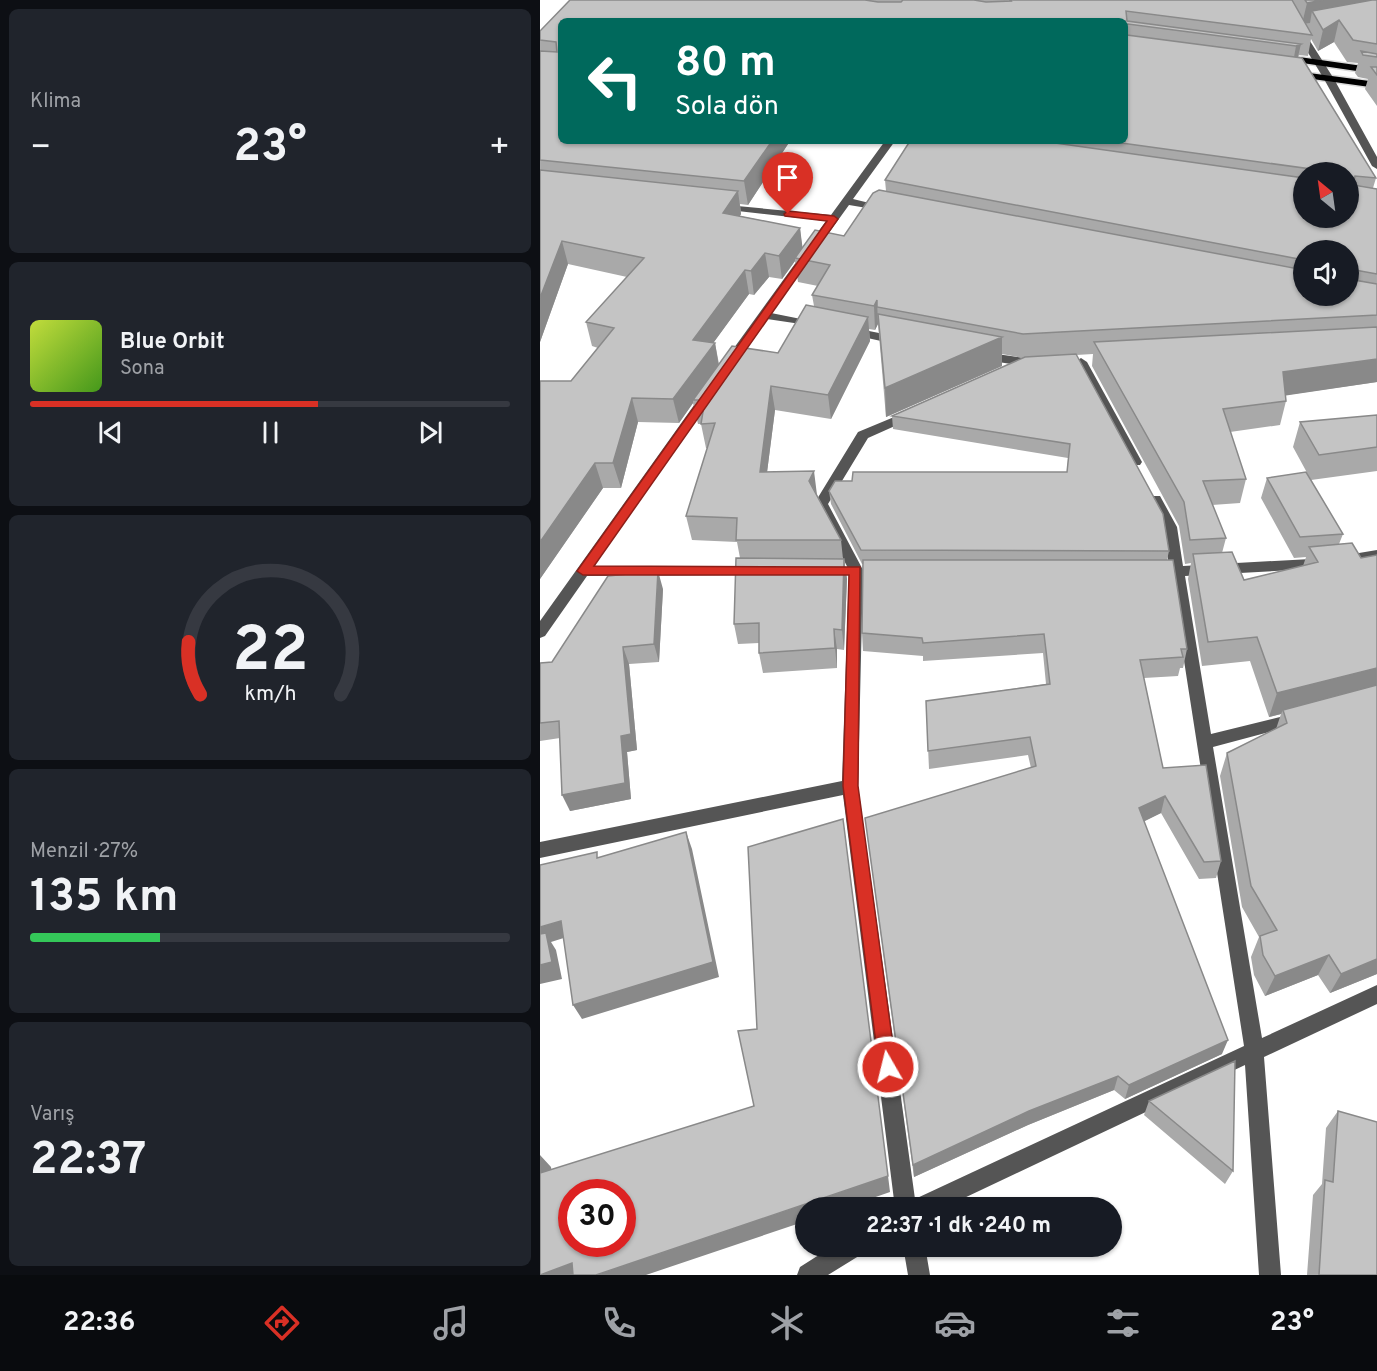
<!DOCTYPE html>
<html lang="tr">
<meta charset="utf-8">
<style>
body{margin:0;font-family:Overpass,sans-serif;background:#20242c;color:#f1f3f6;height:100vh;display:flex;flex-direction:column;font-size:22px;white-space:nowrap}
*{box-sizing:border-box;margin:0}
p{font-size:20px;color:#9ea1a6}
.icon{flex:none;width:33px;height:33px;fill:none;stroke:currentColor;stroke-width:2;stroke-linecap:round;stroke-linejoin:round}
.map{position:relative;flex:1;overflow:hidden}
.details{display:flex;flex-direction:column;gap:9px;padding:9px;background:#0d0f14;width:540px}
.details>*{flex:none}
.top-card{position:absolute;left:18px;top:18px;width:570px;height:126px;border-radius:9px;box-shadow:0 2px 4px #0004;background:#00695c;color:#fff;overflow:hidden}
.needle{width:39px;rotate:331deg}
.controls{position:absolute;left:753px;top:162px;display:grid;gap:12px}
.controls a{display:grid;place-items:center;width:66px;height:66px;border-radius:50%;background:#171b24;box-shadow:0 2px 4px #0004;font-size:30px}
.speed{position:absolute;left:18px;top:1179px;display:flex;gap:12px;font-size:30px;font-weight:700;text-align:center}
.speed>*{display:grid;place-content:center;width:78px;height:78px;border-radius:50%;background:#171b24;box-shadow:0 2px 4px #0004;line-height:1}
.speed .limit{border:9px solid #d22;background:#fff;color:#111}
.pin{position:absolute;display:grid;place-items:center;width:51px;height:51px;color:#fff;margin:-62px -26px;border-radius:50% 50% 50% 0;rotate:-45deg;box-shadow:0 0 6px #0007}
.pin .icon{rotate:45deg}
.me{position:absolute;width:66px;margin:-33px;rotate:352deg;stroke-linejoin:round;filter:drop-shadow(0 0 4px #0008)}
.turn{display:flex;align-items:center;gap:21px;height:126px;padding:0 18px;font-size:27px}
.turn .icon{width:78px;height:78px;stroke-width:2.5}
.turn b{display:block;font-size:42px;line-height:51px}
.big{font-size:45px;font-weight:700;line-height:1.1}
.details .widget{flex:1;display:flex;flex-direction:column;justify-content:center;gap:9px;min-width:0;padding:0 21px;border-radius:9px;background:#20242c}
.details .dial{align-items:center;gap:0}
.dial svg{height:156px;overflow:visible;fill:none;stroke:#363941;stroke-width:7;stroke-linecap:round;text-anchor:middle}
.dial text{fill:#f1f3f6;stroke:none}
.song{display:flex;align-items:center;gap:18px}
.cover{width:72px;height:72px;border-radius:9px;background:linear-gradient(135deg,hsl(70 70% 55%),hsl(100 70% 35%))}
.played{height:6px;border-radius:3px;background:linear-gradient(90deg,#d93025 60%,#363941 60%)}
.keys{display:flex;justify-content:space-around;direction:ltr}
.heat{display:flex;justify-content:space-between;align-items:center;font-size:33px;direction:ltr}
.charge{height:9px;border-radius:4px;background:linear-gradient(90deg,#34c759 27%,#363941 0)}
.trip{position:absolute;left:255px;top:1197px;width:327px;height:60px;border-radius:30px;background:#171b24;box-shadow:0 2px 4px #0004;font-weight:700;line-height:60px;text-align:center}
.dock{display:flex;height:96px;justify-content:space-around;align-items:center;background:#090b0e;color:#9ea1a6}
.dock .icon{width:42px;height:42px}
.dock .selected{color:#d93025}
.dock b{font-size:27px;color:#f1f3f6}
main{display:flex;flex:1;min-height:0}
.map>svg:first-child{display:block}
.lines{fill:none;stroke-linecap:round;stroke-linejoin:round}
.major-casing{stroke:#dbdbdb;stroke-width:3}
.minor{fill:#555;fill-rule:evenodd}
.major{fill:#000;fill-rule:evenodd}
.wall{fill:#a9a9a9;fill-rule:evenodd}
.shaded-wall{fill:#898989}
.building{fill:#c4c4c4;stroke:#898989;stroke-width:1.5;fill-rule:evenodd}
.route{fill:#d93025;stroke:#8d1f18;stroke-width:1.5}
</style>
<main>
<section class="details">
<div class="widget"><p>Klima</p>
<div class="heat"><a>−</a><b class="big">23°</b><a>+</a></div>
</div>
<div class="widget">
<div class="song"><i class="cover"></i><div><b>Blue Orbit</b><p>Sona</p></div></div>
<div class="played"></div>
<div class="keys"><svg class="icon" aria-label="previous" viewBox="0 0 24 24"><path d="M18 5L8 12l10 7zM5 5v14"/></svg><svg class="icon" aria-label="pause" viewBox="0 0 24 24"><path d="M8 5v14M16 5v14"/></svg><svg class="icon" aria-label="next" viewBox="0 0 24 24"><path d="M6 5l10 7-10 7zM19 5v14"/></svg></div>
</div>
<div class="widget dial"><svg viewBox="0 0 100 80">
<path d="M14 69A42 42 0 1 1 86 69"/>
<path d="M14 69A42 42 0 0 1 8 42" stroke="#d93025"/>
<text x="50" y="56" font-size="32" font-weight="700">22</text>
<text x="50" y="72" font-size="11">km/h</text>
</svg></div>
<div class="widget"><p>Menzil · 27%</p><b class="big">135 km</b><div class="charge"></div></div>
<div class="widget"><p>Varış</p><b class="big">22:37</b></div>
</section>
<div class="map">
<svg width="837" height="1275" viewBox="0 0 837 1275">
<rect width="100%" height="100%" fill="#fff"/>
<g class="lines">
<g class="major-casing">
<path id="major" d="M745,55l92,13v6l-95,-14 -1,-2z
M754,71l83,11v6l-86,-12v-4z"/>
</g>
<path class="minor" d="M736,0h8l50,79 43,78v12l-5,-3 -48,-87z
M345,141h10l-42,58 37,9 -5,3 -36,-6 -78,108 50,10v4l-54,-8 -33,46h-8v-6l100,-138 -106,-12 -4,-1v-4l115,11z
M309,327l50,10 6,4 -6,4 -54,-12v-4z
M442,352l50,7 6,4 -6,4 -54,-8v-6z
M541,358l6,4 55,100 -2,3h-10l-2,-3 -53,-100z
M166,393l6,4 -118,169h160l7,5 -2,4 -172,1 -42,60 -5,2v-17l162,-227z
M371,410l4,1v6l-47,21 -40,66 35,66 -5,216 57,413 329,-153 -73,-469 -8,-1 -2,-4 2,-4 6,-1 -6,-40 -15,-28 2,-3h10l17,31 6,39 146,-8 48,-8v10l-48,8 -144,8 26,158 85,-21 6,1 2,5 -2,5 -6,1 -83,22 49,291 115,-53v19l-113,53 17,218h-22l-14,-210 -302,143h-48l-52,-413 -303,63v-16l302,-61 7,-211 -35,-66 44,-72z
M293,1246h32l-3,8 -34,21h-31l3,-8z
M363,1246h22l5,29h-22z"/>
<use href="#major" class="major"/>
</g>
<path class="wall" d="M30,0h807v106l-12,-17 3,-10 -10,-2 -3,-4 3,-10 -11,-1 -13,-20 -16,9 -7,-12 -3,17 -9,-1 -1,2 78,121 -3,10 4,1v193l-91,13v6l-6,24 -50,7 16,47 -6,24 -28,2 14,33 -4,15 22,27 59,-14 3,-9 -12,1 -33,-60 6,-20 76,56 -4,10 22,14 16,-3v419l-47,19 -12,-18 -53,21 -11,-21 -3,-18 8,-20 -17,-30 -22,-131 7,-23 49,-24 5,-15 -12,3 -19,-56 -48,5 -14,-87 3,-16 -6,1 -6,-38 -87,-160 1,-12 -17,1 93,196 -2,9 20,89 -4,19h-3l-2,8 -34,2 19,90 58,93 -5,17 -17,1 -38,-66 -17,8 78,233 -97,45 -11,-9 -86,35 -114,52 -47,-342 164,-67 -3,-13 -99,14 -3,-68 120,-17 -3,-31 -120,8v-5l-60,-5 -1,-18 1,-69h-1l-31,-60 -2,-13 23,-10 215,-9 1,-14 -175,-29 -1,-13 131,-58 -21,-4v12l-116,51 -8,-93 -3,6 -6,-1 1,12 -39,78 -56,-9 -8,62 50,23 24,45 2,19h1l3,20 -3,71 -7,-1v19l-74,5 -4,-20v-10l-21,1 -4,-20 6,-66 -3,-16 -45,-2 -6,-24 22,-68h-2l-5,-24h-3l-5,-21 -14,20 -41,-1 -17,66h-18l-63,91v-198h31l27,-33 -6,-2 -6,-24 41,-45 -59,-13 -28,78v-311zM21,21h564v120h-215l-25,39 1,11 -42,45 -42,12 -2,-20 -60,-12 1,-2 -1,-10 8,1 42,-64h-229zM764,172h44l-44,46zM764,250h44v46h-44zM255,261l3,21 20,4 -6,9 2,11 -36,47 -59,11 -4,-21h-2l36,-49 5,1 15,-18 13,2z
M837,415v56l-66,9 -18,-33 7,-25z
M123,589l-4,73 -30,2 8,86 -10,2 4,47 -61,12 -10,-73 -20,3v-78l12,-1z
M609,1101l84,70 -8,13 -81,-69z
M798,1111l39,164h-70l6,-80 9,-11 4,-56z"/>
<path class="shaded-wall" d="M783,0h54l-65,11 -2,12 -8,1 5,-21z
M799,20l-5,22 -16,9 5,-21z
M761,44l-5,21 -4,3 4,-22z
M232,141h18l-42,64 -4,-24z
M198,191l3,23 -14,22 -4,-23z
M260,228l3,23 -8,7v3l-13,18 -3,-23z
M22,241l6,23 -28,78v-44z
M225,253l4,24 -15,18 -3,-24z
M205,270l4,24 -51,70 -5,-24z
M337,300l1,24 -3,6 -1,-24z
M328,317l2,24 -39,78 -3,-24z
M462,337v29l-116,51 -1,-29z
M175,343l4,24 -26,33v3l-14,20 -6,-24z
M837,359v23l-101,15 7,-25z
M231,386l4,24 -11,86 -4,-24z
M92,398l6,24 -17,66 -8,-25z
M55,463l8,25 -63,91v-37z
M274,471l3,24 -8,-14z
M304,559l3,20 -3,71 -2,-20z
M118,571l5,18 -4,73 -5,-18z
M294,629l3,20v19l-2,-20z
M83,647l6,17 8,86 -10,2 4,47 -61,12 -8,-16 59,-59z
M837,668v21l-94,21 -2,4 -12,3 8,-24z
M625,796l-4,17 -26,13 4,-18z
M146,832l6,17 27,128 -137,42 -9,-14z
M307,841l43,351 -46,16h-38v13l-160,54h-50l292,-99z
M21,921l9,15 -19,6 5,8 6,29 -22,5v-57z
M789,955l-11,20 -53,21 10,-20z
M837,959v15l-47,19 11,-19z
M688,1040l-6,14 -97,45 4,-14z
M578,1076l-4,14 -86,35 -114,52 -1,-12 116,-54z
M0,1155l11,12 3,22 -14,-15z
M32,1263l12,12h-44z"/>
<path class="building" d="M30,0h295l13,2h23l2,-2h71l12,2 25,-1 -1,-1h282l20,35 -186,-24 1,10 174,23 -5,2 -168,-22 -3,2v-5h-564v120h211l-28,40 -204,-21v-109l17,1 -1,-10 -16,-2v-9z
M765,0h18l-16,3z
M832,0h5v44l-24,-4 -14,-20 -16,10 -11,-19z
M585,26l2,9 175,23 74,120 -21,-2 -2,9 24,4v85l-22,-4h-7v-20h-44v10l-419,-80 25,-39h131l263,37v40h44v-46h-37v-3l-204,-28h18z
M821,51l16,3v3l-14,-2z
M831,67h6v8z
M0,170l198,21 -15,22 77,15 -21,28 -14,-3 -14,18 -6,-1 -52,70 22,3 -42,56 -41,-1 -19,65h-18l-55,79v-161h31l43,-53 -28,-6 58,-64 -82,-17 -22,57z
M339,190l425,80v26h44v-17l29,5v31l-354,19 -146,-27v-7l-3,6 -62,-11 18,-30 -35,-7 20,-28 29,6 29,-43z
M266,305l62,12 -40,78 -57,-9 -11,86 54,-1 -5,10 32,59h-105l1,-22 -51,-2 29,-93 -14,1 4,-24h-12l39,-54 46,7z
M338,314l124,23 -117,51z
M837,327v32l-94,13 3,29 -63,8 23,70 -43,2 23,57 -36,2 -6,-38 -90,-160z
M536,354l87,160 6,37 -308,-1 -32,-59 6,-10h17l1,-9h214l3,-28 -178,-28 133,-59z
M837,415v32l-58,8 -19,-33z
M766,472l37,62 -43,3 -33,-59z
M812,543l9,15 16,-3v113l-100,25 -20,-56 -49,5 -15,-88 39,-2 12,28 74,-18 -9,-15z
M196,558l108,1 -2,71 -8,-1 1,19 -76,5v-30l-25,1z
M323,560h310l14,89h-6l2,8 -43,3 23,108 43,-3 15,96 -17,1 -39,-66 -26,12 89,232 -99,45 -11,-9 -89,35 -116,54 -48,-347 171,-52 -6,-29 -102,14 -2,-50 124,-17 -6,-50 -121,9 -1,-5 -60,-5z
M118,571l-4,73 -31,3 8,87 -10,2 4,47 -63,12 -3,-74 -19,2v-60l12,-1 56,-86z
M837,685v274l-36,15 -12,-19 -54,21 -12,-21 -3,-19 17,-6 -26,-44 -24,-133 60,-30 -4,-13z
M303,819l45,357 -292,99h-23l-1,-12 -32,12v-102l214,-67 -16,-75 19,-2 -9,-182zM32,1192h50v52h-50z
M146,832l27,130 -140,43 -12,-84 -21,6v-62l57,-13v6z
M6,933l6,29 -12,3v-31z
M695,1061l-2,110 -84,-70z
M798,1111l39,11v153h-58l6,-95 8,2z"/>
<path class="route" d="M248,211l46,5 4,3 -244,347 266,1 -2,219 38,281 -2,6 -6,3 -7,-3 -2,-6 -36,-281 6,-211h-266l-6,-4 250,-350 -42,-5 -1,-2z"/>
</svg>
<div class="controls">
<a><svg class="needle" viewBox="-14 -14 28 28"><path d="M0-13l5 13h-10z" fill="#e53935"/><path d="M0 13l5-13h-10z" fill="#9ea1a6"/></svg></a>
<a><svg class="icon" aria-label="sound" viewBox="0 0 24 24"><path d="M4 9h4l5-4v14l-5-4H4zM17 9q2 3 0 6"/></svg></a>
</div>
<div class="speed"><div class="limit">30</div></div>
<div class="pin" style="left:248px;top:214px;background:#d93025"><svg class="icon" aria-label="arrive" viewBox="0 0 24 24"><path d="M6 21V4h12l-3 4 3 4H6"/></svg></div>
<svg class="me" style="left:348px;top:1067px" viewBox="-20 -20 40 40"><circle r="17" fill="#d93025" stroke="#fff" stroke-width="3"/><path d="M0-11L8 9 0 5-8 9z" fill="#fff"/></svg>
<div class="trip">22:37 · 1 dk · 240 m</div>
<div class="top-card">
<div class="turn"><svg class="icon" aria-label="left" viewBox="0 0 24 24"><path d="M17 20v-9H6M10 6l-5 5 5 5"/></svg><div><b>80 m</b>Sola dön</div></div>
</div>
</div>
</main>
<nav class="dock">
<b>22:36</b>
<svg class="icon selected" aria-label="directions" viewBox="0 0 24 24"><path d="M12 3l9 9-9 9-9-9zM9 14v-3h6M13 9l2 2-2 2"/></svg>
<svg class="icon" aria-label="music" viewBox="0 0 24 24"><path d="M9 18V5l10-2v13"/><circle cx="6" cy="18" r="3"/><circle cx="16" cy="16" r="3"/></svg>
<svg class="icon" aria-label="phone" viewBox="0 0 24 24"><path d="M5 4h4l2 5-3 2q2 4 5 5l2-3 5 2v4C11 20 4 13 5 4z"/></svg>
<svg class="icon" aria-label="climate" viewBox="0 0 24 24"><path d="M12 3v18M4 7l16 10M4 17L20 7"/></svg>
<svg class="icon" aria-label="car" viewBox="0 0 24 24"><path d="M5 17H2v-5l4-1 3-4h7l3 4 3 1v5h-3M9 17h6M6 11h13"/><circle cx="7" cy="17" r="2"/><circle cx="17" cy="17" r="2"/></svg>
<svg class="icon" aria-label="filters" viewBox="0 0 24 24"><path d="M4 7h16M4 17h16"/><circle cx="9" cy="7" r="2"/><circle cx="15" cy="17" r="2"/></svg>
<b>23°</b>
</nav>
